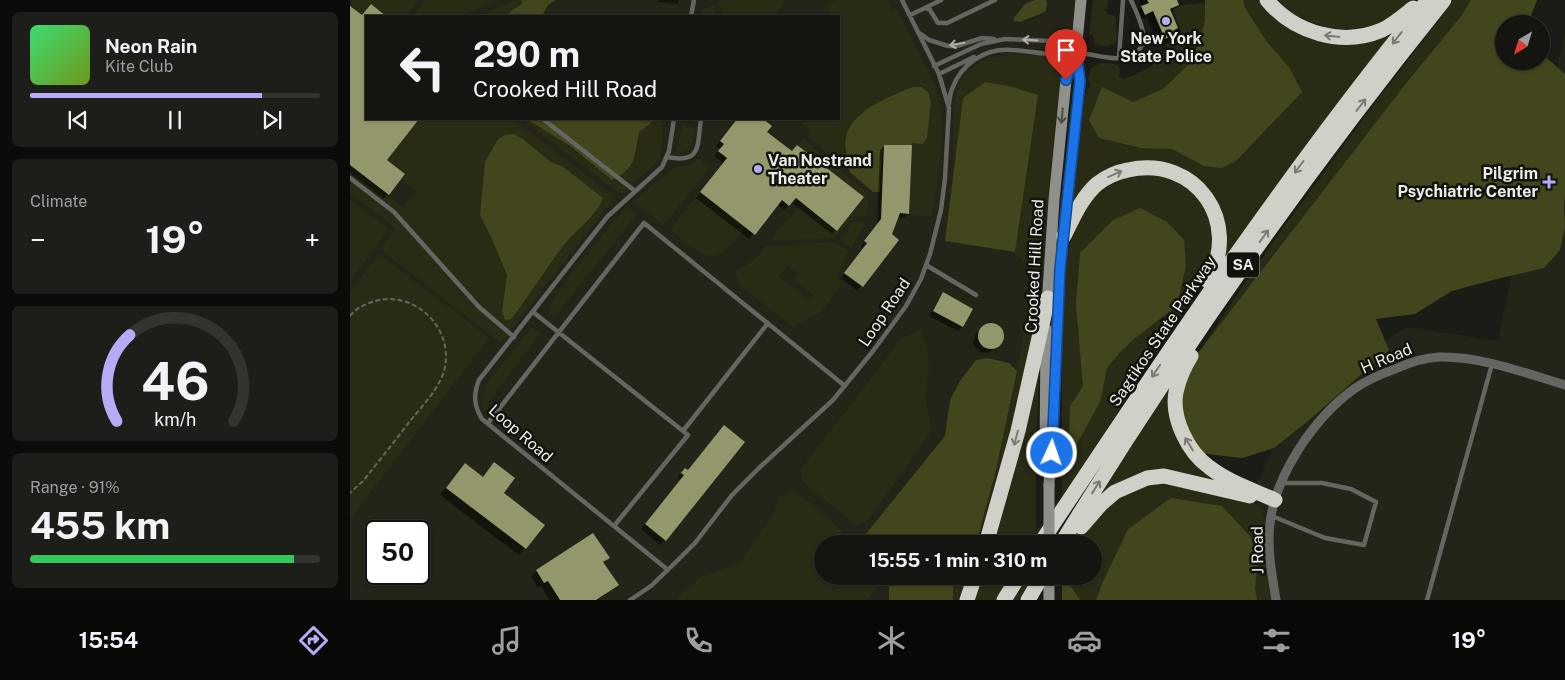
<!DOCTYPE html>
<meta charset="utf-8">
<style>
body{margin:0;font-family:"Public Sans",sans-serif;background:#1d1e19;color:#f1f3f6;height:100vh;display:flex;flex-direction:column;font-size:19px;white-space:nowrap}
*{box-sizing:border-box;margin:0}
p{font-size:16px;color:#9d9f9f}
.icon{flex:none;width:28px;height:28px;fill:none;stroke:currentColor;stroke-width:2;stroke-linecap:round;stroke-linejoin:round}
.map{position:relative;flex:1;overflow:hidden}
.panel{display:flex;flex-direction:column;gap:12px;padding:12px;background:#0b0c09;width:350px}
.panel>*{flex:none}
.guide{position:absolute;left:15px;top:15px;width:475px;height:105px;border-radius:0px;box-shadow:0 1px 4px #0004,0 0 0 1px #333430;background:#141510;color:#f1f3f6;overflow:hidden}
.needle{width:32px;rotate:218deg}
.buttons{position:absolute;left:1145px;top:15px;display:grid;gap:10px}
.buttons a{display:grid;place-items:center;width:55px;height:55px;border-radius:50%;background:#141510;box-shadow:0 1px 4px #0004,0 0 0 1px #333430;font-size:25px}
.speed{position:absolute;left:15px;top:520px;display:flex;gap:10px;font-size:25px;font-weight:700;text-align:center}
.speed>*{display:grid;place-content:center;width:65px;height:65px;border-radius:50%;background:#141510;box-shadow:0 1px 4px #0004,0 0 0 1px #333430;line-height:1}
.speed .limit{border:2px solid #111;border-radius:8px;background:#fff;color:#111}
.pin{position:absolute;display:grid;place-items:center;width:42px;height:42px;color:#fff;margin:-51px -21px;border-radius:50% 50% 50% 0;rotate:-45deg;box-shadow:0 0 5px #0007}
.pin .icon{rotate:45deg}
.me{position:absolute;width:55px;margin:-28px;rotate:3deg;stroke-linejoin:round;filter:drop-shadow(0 0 4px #0008)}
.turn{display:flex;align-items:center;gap:18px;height:105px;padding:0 25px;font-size:22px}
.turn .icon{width:65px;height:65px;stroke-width:2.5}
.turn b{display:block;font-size:35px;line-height:42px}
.big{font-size:38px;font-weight:700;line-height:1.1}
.panel .tile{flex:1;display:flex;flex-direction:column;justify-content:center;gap:8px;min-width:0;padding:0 18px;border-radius:8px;background:#1d1e19}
.panel .dial{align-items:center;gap:0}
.dial svg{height:130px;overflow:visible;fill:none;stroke:#333430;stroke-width:7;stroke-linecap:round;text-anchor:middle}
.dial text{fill:#f1f3f6;stroke:none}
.song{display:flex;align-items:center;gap:15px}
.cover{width:60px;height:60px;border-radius:8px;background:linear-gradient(135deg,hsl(140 70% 55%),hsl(80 70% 35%))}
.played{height:5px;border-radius:2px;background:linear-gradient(90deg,#b7abf8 80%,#333430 80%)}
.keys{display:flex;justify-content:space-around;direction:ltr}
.heat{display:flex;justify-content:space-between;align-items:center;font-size:28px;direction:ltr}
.charge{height:8px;border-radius:4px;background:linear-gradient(90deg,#34c759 91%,#333430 0)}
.trip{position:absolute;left:464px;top:535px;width:288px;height:50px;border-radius:25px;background:#141510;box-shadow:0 1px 4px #0004,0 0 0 1px #333430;font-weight:700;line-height:50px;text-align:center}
.dock{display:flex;height:80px;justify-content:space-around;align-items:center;background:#080806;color:#9d9f9f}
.dock .icon{width:35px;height:35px}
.dock .active{color:#b7abf8}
.dock b{font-size:22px;color:#f1f3f6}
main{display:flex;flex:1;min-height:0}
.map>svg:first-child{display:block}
.built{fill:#242518;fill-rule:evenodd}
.green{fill:#2a2b15;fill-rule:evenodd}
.forest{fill:#43451c}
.shadow{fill:#0007}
.building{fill:#94966b}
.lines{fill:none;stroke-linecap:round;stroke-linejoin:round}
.path{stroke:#656660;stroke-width:2;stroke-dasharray:5 2.5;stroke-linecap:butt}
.service{stroke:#656562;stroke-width:4.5}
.minor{stroke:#656562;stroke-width:9}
.secondary{stroke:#90908b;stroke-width:11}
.motorway{stroke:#cfd0c7;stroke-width:15}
.secondary-bridge{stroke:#90908b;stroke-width:11}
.oneway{stroke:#7a7b73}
.oneway2{stroke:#afafab}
.oneway3{stroke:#4b4b46}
.route-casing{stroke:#114b97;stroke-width:12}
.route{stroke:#1a73e8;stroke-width:9}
.poi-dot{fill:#b7abf8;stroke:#12130d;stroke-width:2}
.labels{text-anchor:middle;stroke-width:5;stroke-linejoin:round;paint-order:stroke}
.shield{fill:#12130d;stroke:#aaaaa6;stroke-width:1}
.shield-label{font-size:15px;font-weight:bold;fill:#ebebe7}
.poi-label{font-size:16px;font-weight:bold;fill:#ebebe7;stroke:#12130d}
.street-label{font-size:16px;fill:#ebebe7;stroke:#12130d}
</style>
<main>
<section class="panel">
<div class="tile">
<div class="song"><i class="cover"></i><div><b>Neon Rain</b><p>Kite Club</p></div></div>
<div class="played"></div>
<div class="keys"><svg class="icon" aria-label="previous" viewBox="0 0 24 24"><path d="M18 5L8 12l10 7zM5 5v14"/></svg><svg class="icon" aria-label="pause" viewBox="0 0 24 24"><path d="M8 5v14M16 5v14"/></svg><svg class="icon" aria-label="next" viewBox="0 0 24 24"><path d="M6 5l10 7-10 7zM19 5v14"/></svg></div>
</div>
<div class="tile"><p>Climate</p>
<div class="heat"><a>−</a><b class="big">19°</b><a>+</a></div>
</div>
<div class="tile dial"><svg viewBox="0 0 100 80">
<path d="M14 69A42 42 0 1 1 86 69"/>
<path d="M14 69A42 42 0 0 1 22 16" stroke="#b7abf8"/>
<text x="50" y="56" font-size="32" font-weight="700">46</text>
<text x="50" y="72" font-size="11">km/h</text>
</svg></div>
<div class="tile"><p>Range · 91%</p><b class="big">455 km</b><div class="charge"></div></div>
</section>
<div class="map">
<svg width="1215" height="600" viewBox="0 0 1215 600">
<rect width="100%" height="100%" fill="#1b1c16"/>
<path class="built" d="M0,0h730l-23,218 -29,157 -44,169h-162v32h151l-9,24h-614zM16,16h473v103h-473zM26,531h43v43h-43z
M1215,32v568h-326l4,-86 38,-83 63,-64 63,-40 91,14z"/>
<path class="green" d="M5,0h63l-12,16h-20l-15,-12 -9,11 -12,-9z
M76,0h71l-35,16h-49z
M166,0h6v4l-11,7 -4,5h-28z
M372,0h62l1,1 -10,15h-53l-3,-14z
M488,0h49l5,10 4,-2 39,78c14,36 3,93 -3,131l-24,-3 2,-67 2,-4 11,1 4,-7 4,-36 -41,-5 -33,20 -8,12 -3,11 4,33 -41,-35 -1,-8 -8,-7 -6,1 1,-4h44v-103h-8l-5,-10z
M743,0h15l-2,14 6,1 4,3 1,21c-5,10 -16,8 -24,4l2,-2 -3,-7 -3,1z
M855,0h58l38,32 92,-1 -169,232 1,-28 -5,-27 -19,-26 -20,-13 -27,-9 -30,3 -23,12 -26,29 -3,-2 13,-108h2v-5l3,-1 1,-3 -3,-6 3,-9 -1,-1c9,-7 16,-7 27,-4l3,4 -1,8 5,2c17,-7 42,-16 43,-38l15,-6 -9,-25 9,-5 23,-2z
M929,0h133l-7,7 -25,18 -47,6 -45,-19z
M1104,0h17l-9,15 -55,67 -209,271 75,-111 95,-130z
M364,5l3,11h-17l1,-6z
M663,55c11,0 32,-2 41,3 5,3 6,9 7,14l-26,242 -11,64 -22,96 -23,70h-3l19,-70 22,-103 14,-86 -3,-16 -13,-17 23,-157 -75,3 -10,78 1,-70 3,-19 9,-14 10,-9 11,-5z
M69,119h94l102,78 -114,146 -120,-93 15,-22 -46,-35v-26l53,41 13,-17 -15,-12 4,-5 -18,-14zM173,139l29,24 10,3 37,43 -10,12 -8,5 -79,85 5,-36 -16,-38 -11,-22 5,-53z
M172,119h4l44,27 9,9h56l4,-23 13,-12 10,2 1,14 -3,23 -39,36z
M332,125l13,3c-3,14 -1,26 -19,24z
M454,139l64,55 -1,22 -16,2 -16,20 -65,3 32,-38 35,27 26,-33 -66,-52z
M349,159l10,9 -45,57 -24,-18 -9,-4 44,-36 13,-1z
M789,172l29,3 27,15 15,24 5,32 -9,30 -173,268h-43l46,-176 3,5 -3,83v76l26,-37v-162l5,-78 7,-25 16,-30 21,-20z
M350,192l45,36c-31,43 -40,30 -75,2z
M0,200l39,29 -39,52z
M276,207l13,5 -85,105 -5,-3 1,-9 24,-35z
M503,222h13l-15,26 -11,-7z
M486,242l13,9 -13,26 5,4 -1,6 -20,26 -27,14 -53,-41 -5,-16c14,-4 23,-13 31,-24zM438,265l10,8 -4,7 20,15 -4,5 -31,-23z
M29,254l110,84 -139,181v-227z
M181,328l11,3 -55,73 2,3 -4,5 -3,-3 3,-23z
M570,330l7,17 2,22 -4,27 7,35 -65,90 -11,4 -54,-44 -1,-12 101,-131z
M826,374l-6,44 65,69c-36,-11 -70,-25 -107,-9 -10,4 -20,13 -30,19z
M808,479l94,23 9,7 5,12 4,73 2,6h-210v-24h30v-32h-18l7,-10 27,-31z
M442,492l20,11 43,41h-33v32h54l3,8 -12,16h-192l26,-23 39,-14 32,-47 7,-18z
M606,576h12l-8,24h-7v-14z
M629,576h34l-15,24h-27z
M676,576h7l-14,24h-8z"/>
<path class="forest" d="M172,0h34l-8,5 -6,11h-35l4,-5 11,-7z
M685,0h11l1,6 -2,6 -25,10 -6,-1v-3l11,-14z
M855,0h38l2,8 22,34 22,25 13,25 -66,69 -14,7 -18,-2 -32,-17 -31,-1 -42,-10 -10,-18 13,-33 31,15 30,-13 30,-29 12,-39z
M1121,0h66l-8,21 1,3h-26v37h37v-8l24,21v120l-1,13 1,20 -5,23 -16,18 -51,12 -41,11 -37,23 -39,5 13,31 -81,71 -34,27 -32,10 -43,-5 -10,-16 -9,-36 2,-19 16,-29 209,-271 55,-67z
M635,82l28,5 25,8 -23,157 -70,-11 18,-143z
M563,87h8l7,5 3,9 -4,37 -4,6 -11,-1 -2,4h-28l-2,45h-7l-23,-20c-2,-10 -6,-24 -4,-35 5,-26 44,-41 67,-50z
M176,119h127l-3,5 -11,8c-5,25 -2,35 -27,48l-42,-34z
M164,134l9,5 29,24 10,3 41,32c-8,21 -27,31 -40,48 -18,24 -33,49 -52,73l-6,1 -3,-9 5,-36 -16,-38 -11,-22 5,-53 13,-23 7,-4z
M790,208l27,14 17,18 2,25 -9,41 -42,32 -15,14 -13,16 -7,34 -32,58 2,-54 13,-20 -7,-82 4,-51 33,-33z
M637,358l22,5 8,8 -22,103 -19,70h-97l-14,-9 80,-99 5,-36 10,-19 16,-21z
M821,498l51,8 37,40 -4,43 2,11h-161l6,-16 26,-55z
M539,576h67l-3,10v14h-64z
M712,576h2l16,24h-18z"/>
<path class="shadow" d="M308,0h21l-2,4 -19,-2z
M789,0h37l2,5 -8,7 7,24 -6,6 -7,3 -1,-3 -5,2 -11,-27 -9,3 -2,-6 6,-7z
M21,6l13,10h-18v103h52l-32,41 2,34 -4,5 -34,-26v-165l11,9z
M387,119h24l9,7 -4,6 70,98 -4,4 -41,-32 -7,8 -7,-6 -28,35 -53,-41 27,-35 -9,-7 6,-7 -4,-3z
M534,146l24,67 -4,5 -7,-1 -6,18 7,5 -41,51 -16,-13 22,-29 -2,-3 16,-21 3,-75z
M593,294l28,15 -9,18 -4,4 -29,-15 10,-17z
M639,324l9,2 5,8 -2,8 -12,11 -9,-1 -6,-6 -1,-4 3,-9z
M393,442l-83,103 -19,-16 39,-49 -3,-2 8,-9 3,2z
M115,464l17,14 12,-14 8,30 41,31 -24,30 -79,-60z
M243,534l15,24 -5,5 14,22 -19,15h-48l-9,-14 -3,2 -7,-11 6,-6z"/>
<path class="building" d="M797,0h30l2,5 -9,4 8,19 -2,1 2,7 -8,3 -1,-2 -4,2 -12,-28 -8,4 -4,-9 8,-3z
M21,4l15,12h-20v103h53l-32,41 18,14 -16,21 -39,-30v-159l12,9z
M387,119h26l9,7 -5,6 25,19 5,-6 67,52 -27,34 -41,-33 -7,8 -7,-6 -27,35 -55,-43 27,-34 -9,-7 6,-7 -4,-3z
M534,145h28l-3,69 -9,-1 -8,21 7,6 -36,47 -19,-14 23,-30 -3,-2 17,-22z
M593,292l30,17 -10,18 -30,-16z
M628 336a13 13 0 1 1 26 0a13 13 0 1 1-26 0Z
M374,425l21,17 -79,99 -21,-17 39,-49 -3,-2 4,-5 3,2z
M144,462l21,16 -11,15 41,32 -19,24 -80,-61 19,-25 18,14z
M243,533l17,25 -7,4 16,23 -23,15h-36l-12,-19 -4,2 -8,-13z"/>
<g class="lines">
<path class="path" d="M0,316c6,-8 14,-11 22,-14 40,-14 81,24 73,65 -4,20 -22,38 -35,54 -15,20 -31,40 -47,60l-13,12"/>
<path class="service" d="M575,8l16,-8
M560,15l15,-7 5,2 8,13h9l48,-23
M341,16l3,-16
M571,34l8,6 19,6h9l25,-8 12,1
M769,58l4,-58
M584,66l47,-22 24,-5 48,2 22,10
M589,74l35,-17
M599,104c1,-5 1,-11 3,-15 9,-25 33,-41 59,-39 14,0 28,4 42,4 12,1 22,-2 34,0 14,2 38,9 49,-1 16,-13 1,-39 -5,-53
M193,119l92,72
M317,157c35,7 30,-11 34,-38
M0,178l44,34 85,95 35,30
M576,265l50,30
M183,312l155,123 -74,91
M138,423l156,-200 201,163
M333,431l85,-108
M922,516l53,22 39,7 12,-43 -25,-13 -29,-6h-41
M318,570l-186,-151c-8,-13 -9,-24 -3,-39l128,-163 55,-50 7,-16 5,-32
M280,600l21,-14 28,-27 16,-16 37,-48 27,-27 74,-68 40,-49 33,-45 15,-27 9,-25 11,-44 4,-32 4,-70 -10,-34 -37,-74
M1077,600l65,-236"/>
<path class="minor" d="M926,600c-4,-24 -9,-51 -6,-76 5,-49 44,-106 84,-135 13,-9 27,-15 41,-20 15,-7 28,-11 44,-12 42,-1 86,16 126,28"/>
<path class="secondary" d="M697,306l7,-106 12,-120 9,-26
M695,456l1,-127
M699,485l11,-216 20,-188 -4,-29 5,-52
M699,576v24"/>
<path class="motorway" d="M917,0c27,33 75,47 115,30 12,-6 21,-14 31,-22
M714,236c9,-18 18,-39 33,-52 9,-7 20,-12 31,-14 68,-15 114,52 80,111
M841,356c-7,11 -12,23 -15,36 -5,26 12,60 33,75 19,15 44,23 66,33
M731,527l20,-23 14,-12 32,-14 17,-2 86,20
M636,544l32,-113 30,-133
M690,544c123,-186 247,-371 388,-544
M711,544c116,-190 244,-371 383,-544
M617,600l8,-24
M654,600l15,-24
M678,600l14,-24"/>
<path class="secondary-bridge" d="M699,485v59"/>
</g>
<defs><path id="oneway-shaft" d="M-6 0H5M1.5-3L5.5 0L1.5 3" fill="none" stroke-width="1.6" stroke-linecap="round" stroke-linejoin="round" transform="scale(1.25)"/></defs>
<g class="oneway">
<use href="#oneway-shaft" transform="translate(982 36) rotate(-173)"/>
<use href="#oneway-shaft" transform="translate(1047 38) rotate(128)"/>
<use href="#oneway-shaft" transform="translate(1011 105) rotate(-52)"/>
<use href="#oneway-shaft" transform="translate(949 167) rotate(127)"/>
<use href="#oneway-shaft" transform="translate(765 174) rotate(-24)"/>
<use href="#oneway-shaft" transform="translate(914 236) rotate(-54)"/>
<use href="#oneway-shaft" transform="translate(806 371) rotate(124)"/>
<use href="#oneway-shaft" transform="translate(666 438) rotate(105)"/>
<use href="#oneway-shaft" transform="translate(839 444) rotate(-121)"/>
<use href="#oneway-shaft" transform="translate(746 487) rotate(-58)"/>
</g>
<g class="oneway2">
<use href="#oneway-shaft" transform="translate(680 40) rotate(-176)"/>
<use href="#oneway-shaft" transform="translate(607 44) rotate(171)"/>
</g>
<use class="oneway3" href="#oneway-shaft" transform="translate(712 116) rotate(96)"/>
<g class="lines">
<g class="route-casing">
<path id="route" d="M702,453l8,-184 20,-188 -4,-29 -10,28"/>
</g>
<use href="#route" class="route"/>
</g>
<g class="poi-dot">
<circle cx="816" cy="21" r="5"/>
<circle cx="408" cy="169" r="5"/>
<path d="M1196.5 174.5h5v5h5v5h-5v5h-5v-5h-5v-5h5z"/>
</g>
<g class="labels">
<rect class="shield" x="877" y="252.5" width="32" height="25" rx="4"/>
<g class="shield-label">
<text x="893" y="270">SA</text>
</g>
<g class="poi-label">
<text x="816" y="44">New York<tspan x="816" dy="18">State Police</tspan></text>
<text x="418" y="166" text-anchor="start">Van Nostrand<tspan x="418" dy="18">Theater</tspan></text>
<text x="1188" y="179" text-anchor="end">Pilgrim<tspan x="1188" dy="18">Psychiatric Center</tspan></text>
</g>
<g class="street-label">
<text transform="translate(684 266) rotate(-87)" y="6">Crooked Hill Road</text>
<text transform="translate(534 312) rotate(-56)" y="6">Loop Road</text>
<text transform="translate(812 331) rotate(-56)" y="6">Sagtikos State Parkway</text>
<text transform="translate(1036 358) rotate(-23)" y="6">H Road</text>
<text transform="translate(171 433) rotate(41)" y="6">Loop Road</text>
<text transform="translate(907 550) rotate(-91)" y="6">J Road</text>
</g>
</g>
</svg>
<div class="buttons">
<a><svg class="needle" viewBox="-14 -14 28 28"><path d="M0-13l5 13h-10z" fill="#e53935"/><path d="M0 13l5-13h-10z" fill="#9d9f9f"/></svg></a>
</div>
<div class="speed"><div class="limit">50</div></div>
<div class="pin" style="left:716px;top:80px;background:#d93025"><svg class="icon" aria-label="arrive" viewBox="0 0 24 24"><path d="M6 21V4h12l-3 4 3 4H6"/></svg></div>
<svg class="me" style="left:702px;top:453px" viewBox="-20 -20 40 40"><circle r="17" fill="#1a73e8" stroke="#fff" stroke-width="3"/><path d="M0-11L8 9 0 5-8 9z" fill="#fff"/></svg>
<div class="trip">15:55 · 1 min · 310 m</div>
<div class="guide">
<div class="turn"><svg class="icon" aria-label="left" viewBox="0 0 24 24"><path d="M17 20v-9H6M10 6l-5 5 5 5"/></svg><div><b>290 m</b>Crooked Hill Road</div></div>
</div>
</div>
</main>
<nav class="dock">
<b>15:54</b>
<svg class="icon active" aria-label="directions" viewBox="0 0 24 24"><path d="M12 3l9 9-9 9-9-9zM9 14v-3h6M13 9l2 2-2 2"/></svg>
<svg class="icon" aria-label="music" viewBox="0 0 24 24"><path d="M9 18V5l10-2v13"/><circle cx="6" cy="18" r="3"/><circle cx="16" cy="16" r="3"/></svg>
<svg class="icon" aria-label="phone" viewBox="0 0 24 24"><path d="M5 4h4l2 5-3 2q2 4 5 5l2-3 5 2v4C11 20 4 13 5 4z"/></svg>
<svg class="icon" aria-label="climate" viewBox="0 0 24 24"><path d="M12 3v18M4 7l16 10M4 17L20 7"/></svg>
<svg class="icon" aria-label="car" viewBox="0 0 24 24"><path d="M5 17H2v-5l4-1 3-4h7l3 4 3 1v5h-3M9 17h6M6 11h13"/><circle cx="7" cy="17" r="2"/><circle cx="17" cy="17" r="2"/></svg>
<svg class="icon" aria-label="filters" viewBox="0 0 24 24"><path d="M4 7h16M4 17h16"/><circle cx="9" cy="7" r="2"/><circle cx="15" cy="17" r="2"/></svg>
<b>19°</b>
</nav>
